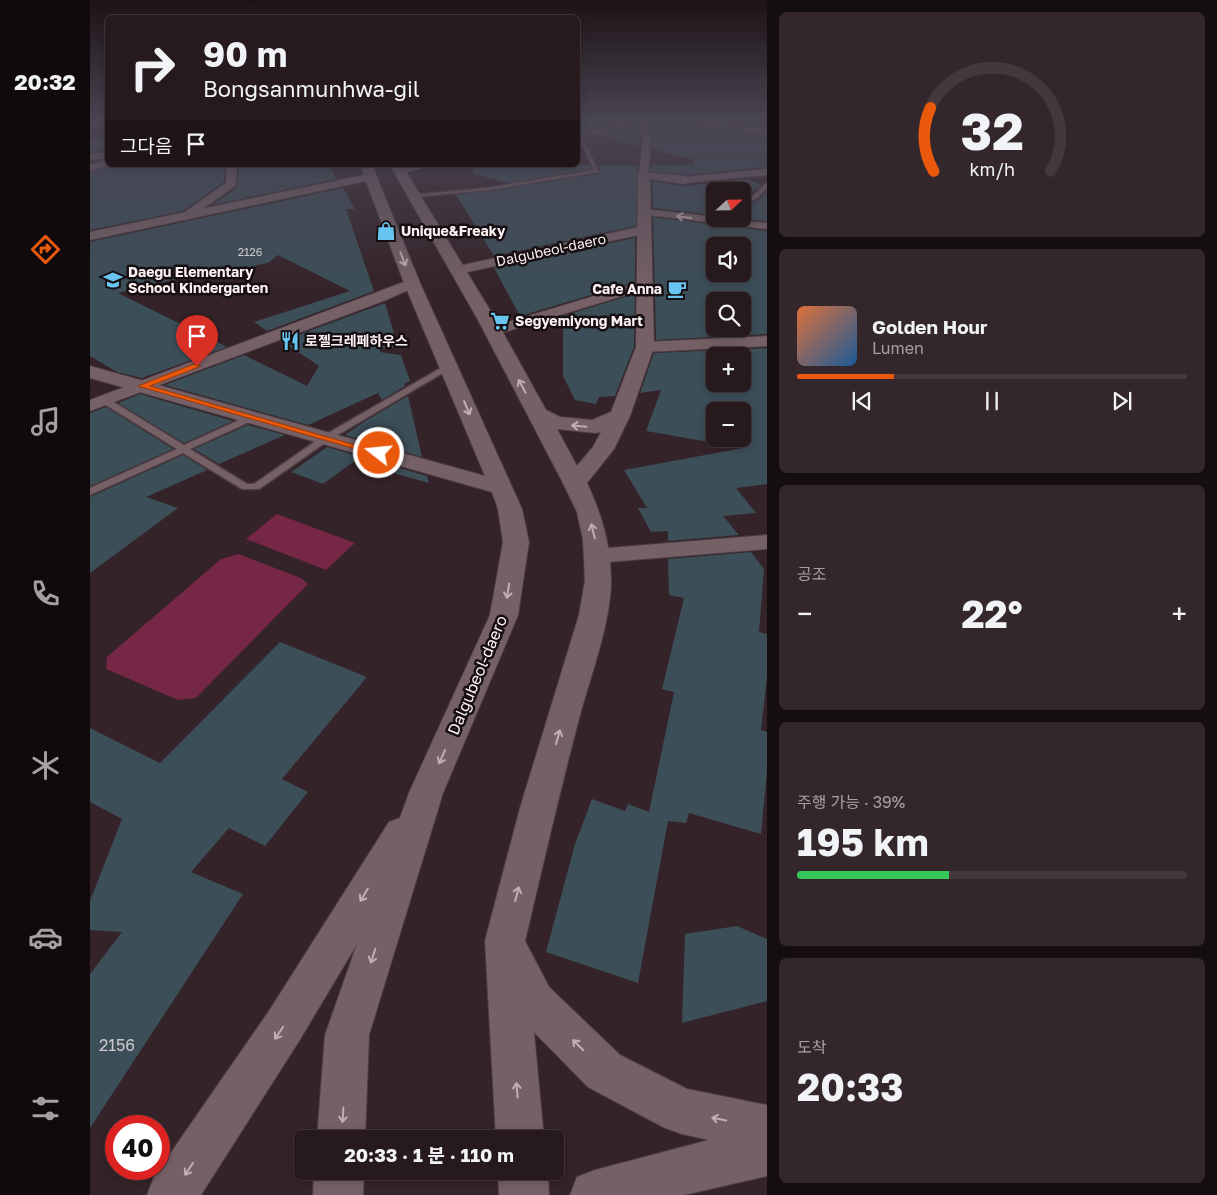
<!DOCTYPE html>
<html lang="ko">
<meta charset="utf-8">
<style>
body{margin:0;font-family:"Golos Text","Noto Sans KR",sans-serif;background:#33272b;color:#f1f3f6;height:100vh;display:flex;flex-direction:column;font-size:19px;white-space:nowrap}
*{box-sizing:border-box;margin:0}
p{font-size:16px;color:#a4a1a4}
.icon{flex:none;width:28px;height:28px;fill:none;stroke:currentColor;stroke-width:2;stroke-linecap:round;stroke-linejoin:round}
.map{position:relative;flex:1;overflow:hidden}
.panel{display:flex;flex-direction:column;gap:12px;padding:12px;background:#150e10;width:450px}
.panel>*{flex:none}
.top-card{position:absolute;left:15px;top:15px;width:475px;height:152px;border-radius:8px;box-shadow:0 2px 8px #0003,0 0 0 1px #43383c;background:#271a1e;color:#f1f3f6;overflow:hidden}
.needle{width:32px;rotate:68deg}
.buttons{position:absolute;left:616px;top:182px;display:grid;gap:10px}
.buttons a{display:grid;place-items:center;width:45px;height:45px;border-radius:8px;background:#271a1e;box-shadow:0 2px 8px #0003,0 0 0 1px #43383c;font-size:25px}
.speed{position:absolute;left:15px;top:1115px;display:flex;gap:10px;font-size:25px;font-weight:700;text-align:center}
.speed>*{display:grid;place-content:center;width:65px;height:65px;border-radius:50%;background:#271a1e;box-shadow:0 2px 8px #0003,0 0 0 1px #43383c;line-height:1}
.speed .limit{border:8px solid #d22;background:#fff;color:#111}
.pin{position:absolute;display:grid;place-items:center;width:42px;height:42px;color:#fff;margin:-51px -21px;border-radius:50% 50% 50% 0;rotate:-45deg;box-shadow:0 0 5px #0007}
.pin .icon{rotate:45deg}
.me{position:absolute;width:55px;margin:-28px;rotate:286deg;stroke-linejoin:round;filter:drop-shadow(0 0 4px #0008)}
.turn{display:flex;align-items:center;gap:18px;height:105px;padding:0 15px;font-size:22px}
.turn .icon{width:65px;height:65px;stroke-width:2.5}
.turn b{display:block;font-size:35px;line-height:42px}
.then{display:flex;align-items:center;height:48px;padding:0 15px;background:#0003;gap:10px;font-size:19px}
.big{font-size:38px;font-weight:700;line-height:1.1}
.panel .tile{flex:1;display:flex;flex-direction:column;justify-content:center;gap:8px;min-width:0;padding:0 18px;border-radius:8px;background:#33272b}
.panel .dial{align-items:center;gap:0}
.dial svg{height:130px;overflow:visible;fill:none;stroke:#43383c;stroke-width:7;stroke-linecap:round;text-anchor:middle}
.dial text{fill:#f1f3f6;stroke:none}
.song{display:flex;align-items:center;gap:15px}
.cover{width:60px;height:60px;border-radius:8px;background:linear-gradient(135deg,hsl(20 70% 55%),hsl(210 70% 35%))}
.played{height:5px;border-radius:2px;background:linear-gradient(90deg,#ea580c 25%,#43383c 25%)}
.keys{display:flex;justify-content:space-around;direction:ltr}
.heat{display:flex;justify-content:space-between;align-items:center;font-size:28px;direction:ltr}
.charge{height:8px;border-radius:4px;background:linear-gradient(90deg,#34c759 39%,#43383c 0)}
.trip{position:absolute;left:204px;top:1130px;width:270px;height:50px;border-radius:8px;background:#271a1e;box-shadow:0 2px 8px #0003,0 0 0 1px #43383c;font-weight:700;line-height:50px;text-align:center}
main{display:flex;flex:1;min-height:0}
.tab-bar{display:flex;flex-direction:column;width:90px;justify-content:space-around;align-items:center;background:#100a0c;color:#a4a1a4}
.tab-bar .icon{width:35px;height:35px}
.tab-bar .active{color:#ea580c}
.tab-bar b{font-size:22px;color:#f1f3f6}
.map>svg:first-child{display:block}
.green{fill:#762745}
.building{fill:#3c4e58;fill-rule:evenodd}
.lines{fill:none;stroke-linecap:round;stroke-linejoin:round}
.lane-casing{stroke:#4c3e43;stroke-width:3}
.street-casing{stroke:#4c3e43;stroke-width:2}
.secondary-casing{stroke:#4c3e43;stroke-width:2}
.lane{fill:#756066;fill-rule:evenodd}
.street{fill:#756066;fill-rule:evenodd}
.secondary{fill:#756066;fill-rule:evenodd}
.oneway{stroke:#bfafb4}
.route{fill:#ea580c;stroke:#983908}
.labels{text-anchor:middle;stroke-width:5;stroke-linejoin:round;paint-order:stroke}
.far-number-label{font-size:11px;fill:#ccc8cc}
.far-poi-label{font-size:14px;font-weight:bold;fill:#fcf0f3;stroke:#160f11;text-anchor:start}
.far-street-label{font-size:14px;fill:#fcf0f3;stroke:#160f11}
.street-label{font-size:16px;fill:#fcf0f3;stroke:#160f11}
.near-number-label{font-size:16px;fill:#ccc8cc}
</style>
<main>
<nav class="tab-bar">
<b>20:32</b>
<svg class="icon active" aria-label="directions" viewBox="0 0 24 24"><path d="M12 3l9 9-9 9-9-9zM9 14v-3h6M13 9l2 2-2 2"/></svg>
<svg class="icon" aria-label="music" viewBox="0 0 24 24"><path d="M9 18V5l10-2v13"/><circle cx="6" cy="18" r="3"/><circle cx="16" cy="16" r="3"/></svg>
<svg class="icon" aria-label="phone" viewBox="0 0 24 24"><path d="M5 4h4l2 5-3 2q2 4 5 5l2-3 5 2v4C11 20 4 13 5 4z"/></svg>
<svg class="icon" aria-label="climate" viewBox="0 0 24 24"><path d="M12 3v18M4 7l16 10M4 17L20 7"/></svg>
<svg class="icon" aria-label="car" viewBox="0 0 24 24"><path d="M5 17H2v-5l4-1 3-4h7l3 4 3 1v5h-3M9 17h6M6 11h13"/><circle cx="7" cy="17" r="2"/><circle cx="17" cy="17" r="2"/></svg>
<svg class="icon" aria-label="filters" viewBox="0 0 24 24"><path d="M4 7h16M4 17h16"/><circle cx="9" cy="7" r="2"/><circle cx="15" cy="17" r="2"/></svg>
</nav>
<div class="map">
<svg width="677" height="1195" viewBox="0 0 677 1195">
<rect width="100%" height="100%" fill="#342328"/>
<path class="green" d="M187,514l78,29 -29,27 -80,-31z
M148,554l63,24 7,6 -112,114 -18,2 -72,-31 1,-12 114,-98z"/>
<path class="building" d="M488,121h52l-50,10 -2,-2z
M559,121h7l6,4 105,11v31l-80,8 -37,-4 1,-6h42l1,-5 -42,-11 1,-10z
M613,121h64v5z
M549,127l1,19 -43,-11z
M0,140h18v10l-18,2z
M21,165h111l3,5 -1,12 -41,29 -93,19v-57z
M146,165h93l8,14 -125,26 24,-17 3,-18z
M384,165h116l1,4 -82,14 -36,-9z
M508,165h40l-2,61 -142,30 -38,-61 143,-21 2,-3z
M659,179l12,6 -19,15v-9h-27v24l-62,-7 -1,-27 33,5z
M253,188l12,21h-9l28,82 -107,40 -13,-9 96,-31 -72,-36 -10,8 -79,16 -4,-2 -67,16 109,54 -85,31 -25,-6 -27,-16v-114z
M677,191v30l-31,-2h6v-11l16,-8z
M563,217l114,14v103l-111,6zM625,246h27v28h-27zM625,301h27v28h-27z
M545,238v44l-115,34 -26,-48z
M545,294l-1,53 -19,49 -16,1 -3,7 -21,-4 -12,-24v-50l-30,4 -3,-4z
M295,303l13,44 -18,2v3l21,3 9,26 -6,3 1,2 -23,14 -4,-7 -70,32 -143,-40 79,-30 63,31 12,-20 -37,-25z
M677,348v136l-31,4 20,25 -33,3 16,19 -71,6v-10l-17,1 -13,-24h9l-23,-38 119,-22 -97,-17 15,-41 -21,3 14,-40zM625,356h27v28h-27zM625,411h27v28h-27z
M50,394l93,27 -49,22 -66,-40z
M318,396l14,61 -77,-22 22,-15z
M16,407l67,42 -83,37v-73z
M158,425l37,10 -66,29 -25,-15z
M237,447l100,29 2,7 -76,-21 -30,22 -32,-12z
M93,455l24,15 -61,27 32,11 -88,65v-76z
M661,552l13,17 -5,63 8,2v43l-6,53 6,2v39l-6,63 -72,-21 -3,10 -18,-2 -30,162 -92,-31 29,-108 17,-45 33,12 3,-7 21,8 25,-120 -12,-3 22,-91 -15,-3 -1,-36z
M190,642l87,35 -85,102 26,13 -43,54 -36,-18 -38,44 52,22 -153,234v-154l32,-42 -32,-2v-29l32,-82 -32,-17v-74l70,35z
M647,926l30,13v62l-85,22 3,-89z"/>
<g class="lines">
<g class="lane-casing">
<path id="lane" d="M488,131l21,41 -111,18 -73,7 -3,-2 76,-7 106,-18 -16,-35z
M675,184h2v4l-10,10 -15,8v-4l11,-6z
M356,365l7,2 -124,73 -70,49h-17l-59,-36 -93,42v-7l87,-39 -76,-47v-4h6l77,47 66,-30h6v4l-66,30 57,35h7l69,-48z"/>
</g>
<g class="street-casing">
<path id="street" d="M3,121h9l-12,9v-7z
M548,121h9l4,18 -3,38 -9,-2 4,-36 -3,-14 -62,12v-4z
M568,121h27l82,7v6l-105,-11z
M18,159l1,6 -19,6v-6z
M134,165h10l3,5 -2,16 -48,34h-8v-4l47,-33 1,-13z
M324,165h18l-32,9 -5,-3z
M677,169v6l-82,8 -5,-3 5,-3z
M554,209l71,8v2l52,4v6l-127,-15 -2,-2z
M554,226l4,1v6l-190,41 -7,-4 7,-4z
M322,279l5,1 2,3 -2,3 -31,14 -296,111v-11z
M554,281l5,1 2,3 -2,3 -151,46h-10l-3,-3 3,-3z
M677,336v10l-122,6 -8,-5 8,-5z
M677,535v14l-171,14 -8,-2 -3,-5 3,-5 8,-2z"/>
</g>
<g class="secondary-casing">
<path id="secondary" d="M18,152v6l-18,2v-6z
M270,165h12l48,118 102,226 7,33 -11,73 -75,178 -74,242 -4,104h-48l8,-104 32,-91 -58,97 -98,154h-54l7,-18 115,-166 120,-189 11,-4 9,-25 81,-178 13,-73 -5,-33 -6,-17 -402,-114v-12l395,110 -81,-193 -38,-102 -276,59v-8l274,-57z
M300,165h12l94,155 50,90 14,7 32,3 19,-8 25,-65 2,-172 6,-3 41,4 6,4 -6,4 -35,-5 4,168 -24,69 -16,33 -27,34c15,32 23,60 24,95 1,41 -20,97 -31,137 -20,75 -37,150 -55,226l24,46 71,68 67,34 80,16v71l-83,19h-114l7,-18 18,-7 114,-30 -27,-6 -17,-6 -77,-41 -54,-55 10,107h-48l-11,-198 35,-133 59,-193 6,-35 -2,-40 -6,-28 -14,-29 -85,-163zM467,429l38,4 6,-1 -8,15 -16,19z
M224,1171h50l-1,24h-50z
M408,1171h50l1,24h-50z"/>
</g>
<use href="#lane" class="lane"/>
<use href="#street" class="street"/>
<use href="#secondary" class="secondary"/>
</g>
<defs><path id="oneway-shaft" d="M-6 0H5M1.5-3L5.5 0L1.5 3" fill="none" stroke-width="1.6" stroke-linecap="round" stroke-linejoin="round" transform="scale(1.25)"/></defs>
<g class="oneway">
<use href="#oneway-shaft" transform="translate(594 217) rotate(-173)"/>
<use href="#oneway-shaft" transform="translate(313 259) rotate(69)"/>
<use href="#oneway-shaft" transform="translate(432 386) rotate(-118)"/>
<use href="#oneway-shaft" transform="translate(377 408) rotate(67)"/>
<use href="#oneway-shaft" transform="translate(489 426) rotate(-175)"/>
<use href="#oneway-shaft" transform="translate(503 531) rotate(-104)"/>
<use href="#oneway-shaft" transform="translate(418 591) rotate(99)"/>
<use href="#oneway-shaft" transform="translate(468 737) rotate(-74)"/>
<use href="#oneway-shaft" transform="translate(352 757) rotate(114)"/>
<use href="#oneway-shaft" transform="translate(427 894) rotate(-76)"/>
<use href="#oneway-shaft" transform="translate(274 895) rotate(121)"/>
<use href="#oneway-shaft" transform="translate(283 956) rotate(108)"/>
<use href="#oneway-shaft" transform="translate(189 1033) rotate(124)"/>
<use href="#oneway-shaft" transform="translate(488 1045) rotate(-135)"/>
<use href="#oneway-shaft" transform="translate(427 1090) rotate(-94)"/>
<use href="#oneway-shaft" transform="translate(253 1115) rotate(93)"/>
<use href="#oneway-shaft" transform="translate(629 1119) rotate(-168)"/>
<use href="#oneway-shaft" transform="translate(99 1169) rotate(124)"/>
</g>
<linearGradient id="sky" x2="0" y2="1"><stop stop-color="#1d1316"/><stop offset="0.42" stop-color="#4a4553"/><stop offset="1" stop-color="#4a4553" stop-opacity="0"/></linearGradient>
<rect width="677" height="288" fill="url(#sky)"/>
<path class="route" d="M104,364l7,2 -51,20 233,67 -7,2 -238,-69z"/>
<defs>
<g id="shop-bare" transform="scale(1.5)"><path d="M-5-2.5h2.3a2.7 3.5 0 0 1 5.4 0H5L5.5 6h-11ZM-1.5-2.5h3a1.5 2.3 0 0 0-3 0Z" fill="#68c4f0" stroke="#160f11" stroke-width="2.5" paint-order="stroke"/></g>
<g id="school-bare" transform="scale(1.5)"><path d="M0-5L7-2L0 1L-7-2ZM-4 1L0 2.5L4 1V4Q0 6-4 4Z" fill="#68c4f0" stroke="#160f11" stroke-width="2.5" paint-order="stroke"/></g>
<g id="cafe-bare" transform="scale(1.5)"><path d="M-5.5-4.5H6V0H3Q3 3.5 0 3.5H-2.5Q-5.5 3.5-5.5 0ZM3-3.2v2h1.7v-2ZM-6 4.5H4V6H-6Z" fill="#68c4f0" stroke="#160f11" stroke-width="2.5" paint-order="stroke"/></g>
<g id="supermarket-bare" transform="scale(1.5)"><path d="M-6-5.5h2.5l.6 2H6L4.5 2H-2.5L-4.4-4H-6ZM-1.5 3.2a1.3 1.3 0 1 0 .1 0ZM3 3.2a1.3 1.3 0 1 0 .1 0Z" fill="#68c4f0" stroke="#160f11" stroke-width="2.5" paint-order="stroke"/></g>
<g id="restaurant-bare" transform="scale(1.5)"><path d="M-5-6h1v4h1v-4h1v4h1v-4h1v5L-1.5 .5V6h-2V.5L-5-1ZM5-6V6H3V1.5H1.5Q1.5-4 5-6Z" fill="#68c4f0" stroke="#160f11" stroke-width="2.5" paint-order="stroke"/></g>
</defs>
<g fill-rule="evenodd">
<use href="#shop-bare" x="296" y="231"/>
<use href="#school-bare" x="23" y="280"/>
<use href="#cafe-bare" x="587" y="289"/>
<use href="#supermarket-bare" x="410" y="321"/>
<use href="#restaurant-bare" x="200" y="341"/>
</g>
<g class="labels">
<g class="far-number-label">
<text x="160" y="256">2126</text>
</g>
<g class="far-poi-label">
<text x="311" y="236">Unique&amp;Freaky</text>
<text x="38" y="277">Daegu Elementary<tspan x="38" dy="16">School Kindergarten</tspan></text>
<text x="572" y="294" text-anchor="end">Cafe Anna</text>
<text x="425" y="326">Segyemiyong Mart</text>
<text x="215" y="346">로젤크레페하우스</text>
</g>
<g class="far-street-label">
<text transform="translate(461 250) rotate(-12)" y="5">Dalgubeol-daero</text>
</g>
<g class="street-label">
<text transform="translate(387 675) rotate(-67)" y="6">Dalgubeol-daero</text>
</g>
<g class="near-number-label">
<text x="27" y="1051">2156</text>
</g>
</g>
</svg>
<div class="buttons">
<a><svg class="needle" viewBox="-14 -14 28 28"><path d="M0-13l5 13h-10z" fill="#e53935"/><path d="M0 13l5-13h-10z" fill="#a4a1a4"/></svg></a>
<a><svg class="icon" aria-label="sound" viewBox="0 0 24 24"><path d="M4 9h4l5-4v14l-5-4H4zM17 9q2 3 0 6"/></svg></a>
<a><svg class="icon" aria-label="search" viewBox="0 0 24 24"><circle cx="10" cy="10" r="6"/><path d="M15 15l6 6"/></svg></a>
<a>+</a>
<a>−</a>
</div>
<div class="speed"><div class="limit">40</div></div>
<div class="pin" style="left:107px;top:366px;background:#d93025"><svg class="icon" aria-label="arrive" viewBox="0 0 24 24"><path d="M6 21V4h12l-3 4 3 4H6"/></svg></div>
<svg class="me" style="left:289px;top:453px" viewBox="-20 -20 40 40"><circle r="17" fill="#ea580c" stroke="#fff" stroke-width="3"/><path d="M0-11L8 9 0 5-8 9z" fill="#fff"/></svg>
<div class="trip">20:33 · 1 분 · 110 m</div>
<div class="top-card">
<div class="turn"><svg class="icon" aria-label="right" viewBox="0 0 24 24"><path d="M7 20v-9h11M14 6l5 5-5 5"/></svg><div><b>90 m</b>Bongsanmunhwa-gil</div></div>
<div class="then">그다음<svg class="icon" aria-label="arrive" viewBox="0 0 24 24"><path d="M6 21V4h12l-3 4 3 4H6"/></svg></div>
</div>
</div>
<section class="panel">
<div class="tile dial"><svg viewBox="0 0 100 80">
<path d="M14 69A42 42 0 1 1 86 69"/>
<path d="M14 69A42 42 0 0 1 12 30" stroke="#ea580c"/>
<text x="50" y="56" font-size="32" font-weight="700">32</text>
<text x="50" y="72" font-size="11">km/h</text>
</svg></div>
<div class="tile">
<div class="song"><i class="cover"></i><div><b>Golden Hour</b><p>Lumen</p></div></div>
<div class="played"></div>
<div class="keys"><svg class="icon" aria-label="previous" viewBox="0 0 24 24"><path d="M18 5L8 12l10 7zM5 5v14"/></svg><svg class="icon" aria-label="pause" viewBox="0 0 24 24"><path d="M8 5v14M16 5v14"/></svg><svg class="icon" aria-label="next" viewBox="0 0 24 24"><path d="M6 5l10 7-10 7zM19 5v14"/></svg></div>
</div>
<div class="tile"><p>공조</p>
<div class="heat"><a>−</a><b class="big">22°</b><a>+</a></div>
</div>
<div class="tile"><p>주행 가능 · 39%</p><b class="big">195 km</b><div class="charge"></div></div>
<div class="tile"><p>도착</p><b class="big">20:33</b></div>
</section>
</main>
